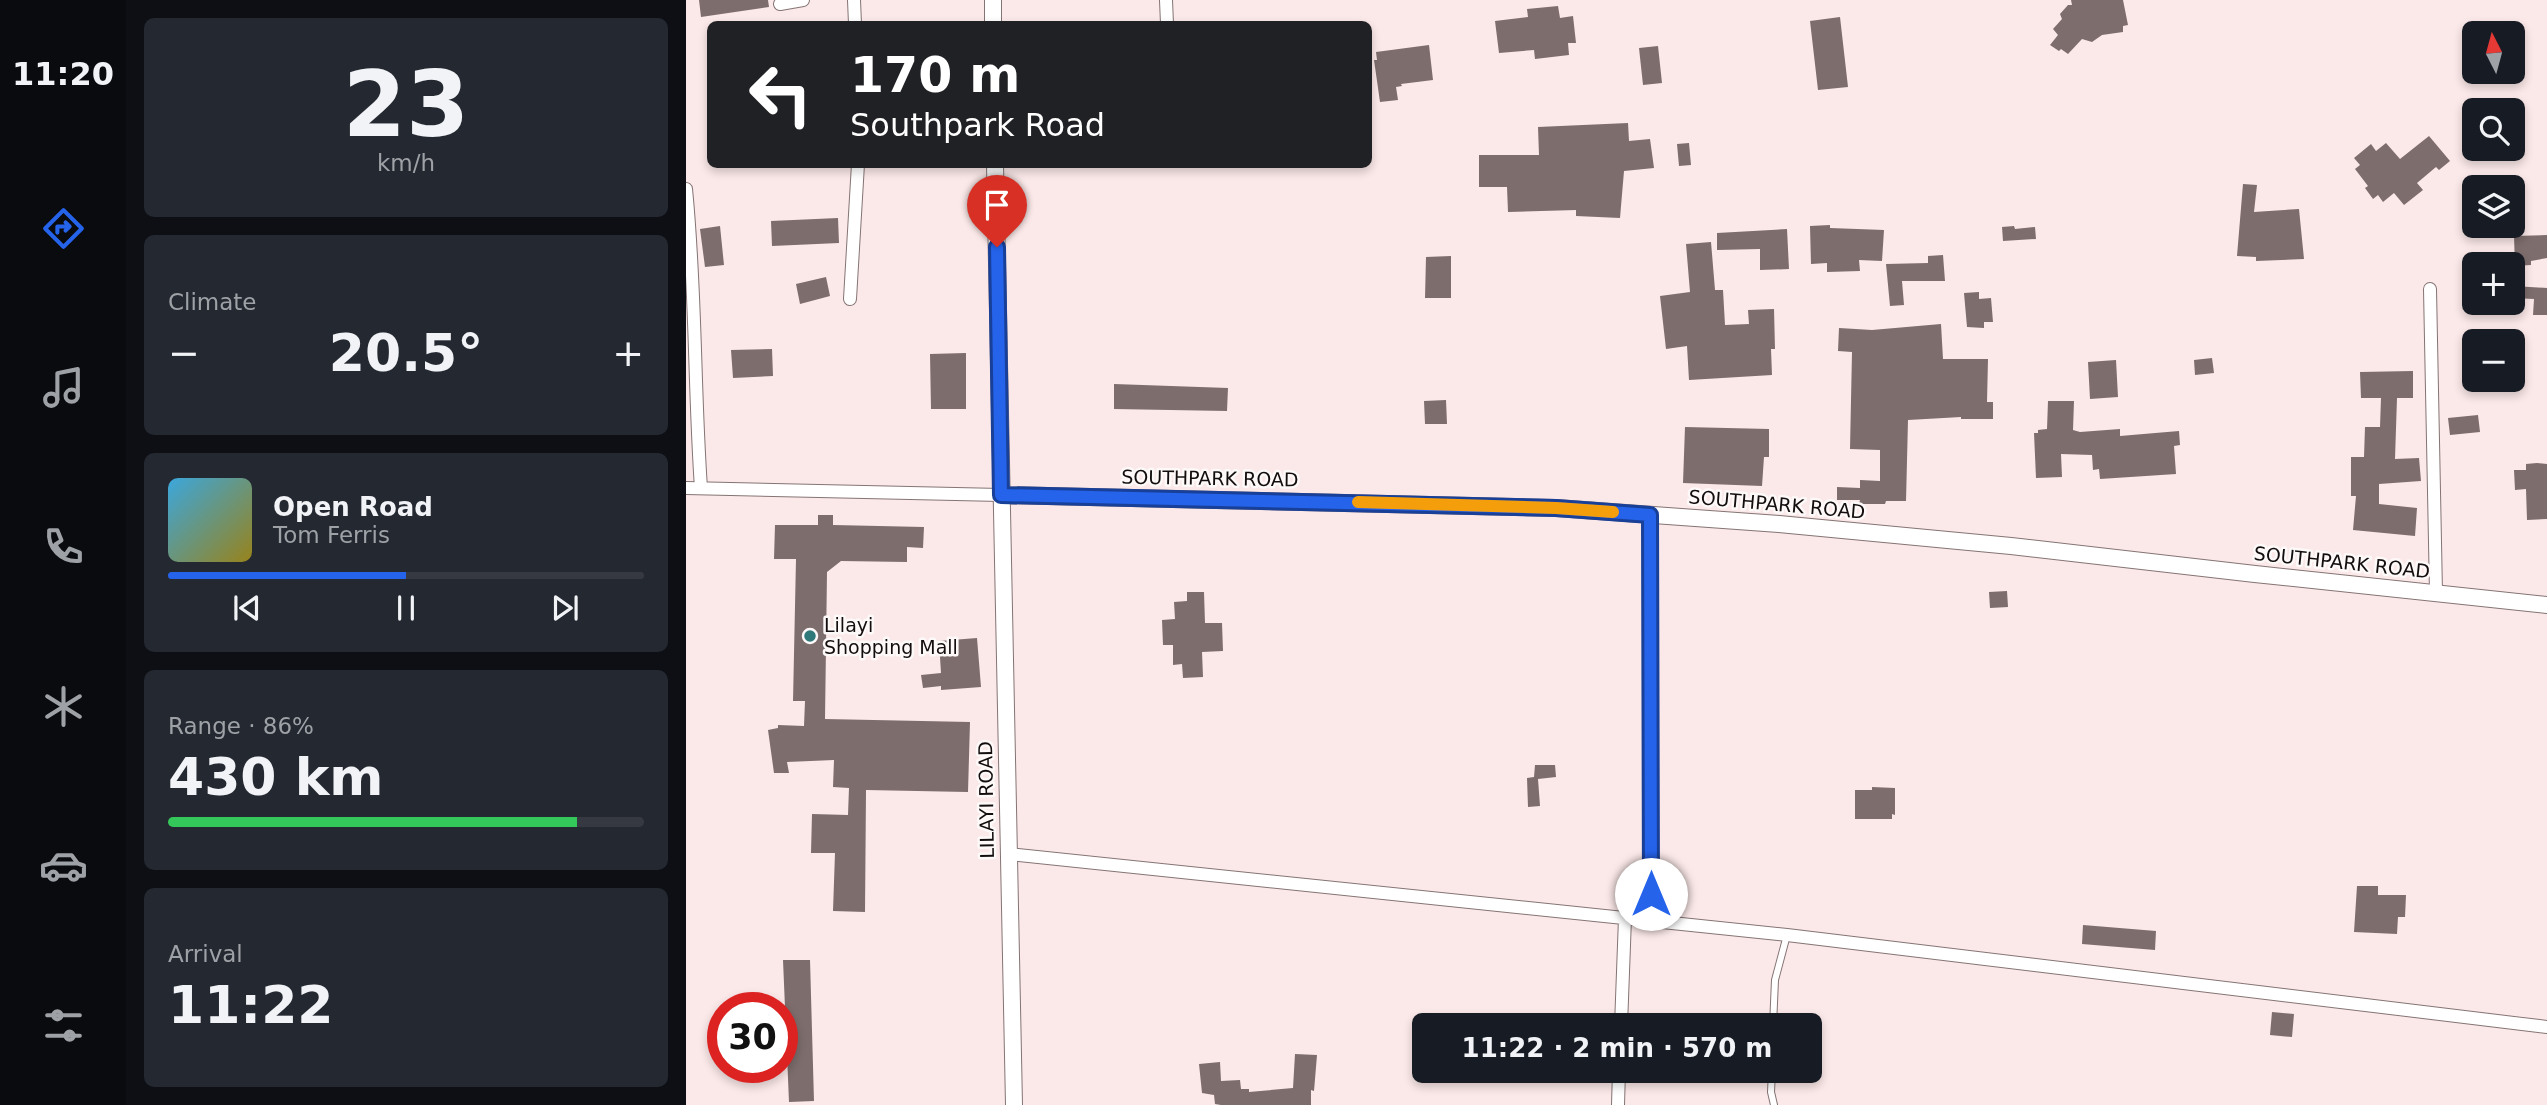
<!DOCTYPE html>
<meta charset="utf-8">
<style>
body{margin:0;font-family:"DejaVu Sans",sans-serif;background:#242831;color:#f1f3f6;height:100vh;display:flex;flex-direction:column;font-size:26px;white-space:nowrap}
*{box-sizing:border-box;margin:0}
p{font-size:23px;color:#9ea1a6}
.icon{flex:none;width:38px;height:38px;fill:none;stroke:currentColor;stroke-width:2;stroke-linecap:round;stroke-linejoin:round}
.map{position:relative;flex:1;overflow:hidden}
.panel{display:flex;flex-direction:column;gap:18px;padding:18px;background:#0d0f14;width:560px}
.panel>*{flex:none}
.guide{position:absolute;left:21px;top:21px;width:665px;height:147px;border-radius:10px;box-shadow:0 4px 10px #0003;background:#202124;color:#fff;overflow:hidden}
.needle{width:46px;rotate:354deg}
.fabs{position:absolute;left:1776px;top:21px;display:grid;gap:14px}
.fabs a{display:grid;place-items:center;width:63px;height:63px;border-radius:10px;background:#171b24;box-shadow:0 4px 10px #0003;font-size:35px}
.speed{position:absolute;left:21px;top:992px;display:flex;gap:14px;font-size:35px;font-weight:700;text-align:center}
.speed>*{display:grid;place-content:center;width:91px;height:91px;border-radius:50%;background:#171b24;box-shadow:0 4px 10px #0003;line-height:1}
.speed .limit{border:10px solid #d22;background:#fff;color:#111}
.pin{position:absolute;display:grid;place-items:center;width:60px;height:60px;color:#fff;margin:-72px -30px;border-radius:50% 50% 50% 0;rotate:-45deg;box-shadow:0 0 7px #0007}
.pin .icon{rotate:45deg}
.me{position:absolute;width:77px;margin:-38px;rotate:0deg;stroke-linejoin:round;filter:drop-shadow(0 0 5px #0008)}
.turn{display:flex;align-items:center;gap:24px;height:147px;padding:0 28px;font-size:32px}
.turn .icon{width:91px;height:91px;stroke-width:2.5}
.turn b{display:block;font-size:49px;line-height:60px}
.big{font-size:52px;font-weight:800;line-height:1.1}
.panel .card{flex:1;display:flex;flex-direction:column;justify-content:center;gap:10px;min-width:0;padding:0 24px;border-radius:10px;background:#242831}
.panel .dial{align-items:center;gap:0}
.dial b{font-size:91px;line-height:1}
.song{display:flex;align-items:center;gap:21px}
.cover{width:84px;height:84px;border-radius:10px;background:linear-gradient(135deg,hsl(200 70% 55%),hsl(50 70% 35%))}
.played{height:7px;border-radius:4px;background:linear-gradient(90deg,#2563eb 50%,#363941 50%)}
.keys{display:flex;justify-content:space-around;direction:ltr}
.heat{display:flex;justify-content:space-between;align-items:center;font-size:38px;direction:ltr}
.charge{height:10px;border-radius:5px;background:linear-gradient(90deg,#34c759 86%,#363941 0)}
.trip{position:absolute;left:726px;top:1013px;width:410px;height:70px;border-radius:10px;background:#171b24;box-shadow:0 4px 10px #0003;font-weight:800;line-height:70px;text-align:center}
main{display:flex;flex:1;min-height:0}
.tabs{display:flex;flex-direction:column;width:126px;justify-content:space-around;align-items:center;background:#090b0e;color:#9ea1a6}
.tabs .icon{width:49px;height:49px}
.tabs .active{color:#2563eb}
.tabs b{font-size:32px;color:#f1f3f6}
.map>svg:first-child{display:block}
.building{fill:#7d6d6d}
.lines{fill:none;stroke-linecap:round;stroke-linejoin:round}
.service-casing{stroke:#857474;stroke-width:8}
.minor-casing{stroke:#857474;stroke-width:14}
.tertiary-casing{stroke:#857474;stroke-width:18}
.service{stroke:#fff;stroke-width:6}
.minor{stroke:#fff;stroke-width:12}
.tertiary{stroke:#fff;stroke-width:16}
.route-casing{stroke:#184099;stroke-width:18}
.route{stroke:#2563eb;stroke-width:12}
.slow{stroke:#f59e0b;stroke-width:12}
.poi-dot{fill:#30797b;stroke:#fdf9f9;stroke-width:2.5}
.labels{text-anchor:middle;stroke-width:5;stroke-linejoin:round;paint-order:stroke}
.street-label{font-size:19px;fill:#130d0d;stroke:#fdf9f9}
.poi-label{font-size:19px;fill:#130d0d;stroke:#fdf9f9;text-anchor:start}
</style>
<main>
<nav class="tabs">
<b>11:20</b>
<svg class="icon active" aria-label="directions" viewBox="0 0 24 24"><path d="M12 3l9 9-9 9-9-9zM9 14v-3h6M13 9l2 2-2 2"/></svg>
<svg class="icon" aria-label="music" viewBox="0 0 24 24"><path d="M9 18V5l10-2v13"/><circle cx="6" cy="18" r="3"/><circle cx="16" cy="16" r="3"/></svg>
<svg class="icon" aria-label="phone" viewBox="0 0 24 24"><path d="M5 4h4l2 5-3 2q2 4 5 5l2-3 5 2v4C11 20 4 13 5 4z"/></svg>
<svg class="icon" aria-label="climate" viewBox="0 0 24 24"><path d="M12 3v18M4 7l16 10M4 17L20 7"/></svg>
<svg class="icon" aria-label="car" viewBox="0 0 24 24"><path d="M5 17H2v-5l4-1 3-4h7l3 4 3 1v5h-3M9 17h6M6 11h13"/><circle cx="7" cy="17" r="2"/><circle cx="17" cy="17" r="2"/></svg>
<svg class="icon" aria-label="filters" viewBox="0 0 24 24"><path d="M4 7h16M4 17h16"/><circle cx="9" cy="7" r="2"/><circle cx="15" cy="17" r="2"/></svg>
</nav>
<section class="panel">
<div class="card dial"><b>23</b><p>km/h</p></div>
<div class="card"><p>Climate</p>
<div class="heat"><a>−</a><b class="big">20.5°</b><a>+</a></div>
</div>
<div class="card">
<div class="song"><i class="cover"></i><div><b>Open Road</b><p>Tom Ferris</p></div></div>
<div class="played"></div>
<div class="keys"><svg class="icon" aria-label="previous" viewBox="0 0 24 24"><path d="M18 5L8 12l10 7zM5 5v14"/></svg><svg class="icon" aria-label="pause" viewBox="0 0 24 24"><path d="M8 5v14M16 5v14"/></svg><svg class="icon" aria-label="next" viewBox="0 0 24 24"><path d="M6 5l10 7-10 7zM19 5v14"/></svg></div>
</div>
<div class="card"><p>Range · 86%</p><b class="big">430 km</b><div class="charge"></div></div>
<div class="card"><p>Arrival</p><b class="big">11:22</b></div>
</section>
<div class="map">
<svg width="1861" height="1105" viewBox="0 0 1861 1105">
<rect width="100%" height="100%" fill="#fbe8e8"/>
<path class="building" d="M13,0h69l1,7 -68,10z
M1385,0h52l5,25 -5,1v6l-21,3 -10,7 -10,-3 -14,15 -7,-5 -2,2 -9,-6 8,-10 -5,-6 9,-10 -2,-5 8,-9h4z
M872,6l2,12 13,-2 3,27h-8l1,12 -34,4 -1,-9 -35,3 -4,-32 33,-4 -1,-8z
M1154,17l8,70 -30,3 -8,-69z
M743,45l4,35 -32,4 1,2 -6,1 2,13 -18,2 -6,-42h3l-1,-8z
M972,46l4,37 -19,2 -4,-37z
M942,123l1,18 21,-2 4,29 -30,3 -4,47 -44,-2v-6l-68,2 -1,-25h-28v-32h60l-1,-28z
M1743,136l21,25 -11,9 -3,-3 -19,16 6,7 -19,15 -10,-12 -11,9 -5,-7 -5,4 -8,-11 3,-2 -13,-17 5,-4 -6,-7 17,-14 5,7 10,-8 14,16z
M1003,143l2,22 -12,1 -2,-22z
M1557,184l14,1 -3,27 45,-3 5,50 -48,2v-4l-19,-1z
M152,218l1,25 -67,3 -1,-25z
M1144,225v3l54,2 -2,31 -23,-1 1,11 -33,1v-9l-16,1 -1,-38z
M34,226l4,39 -19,2 -5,-38z
M1328,226l1,3 20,-2 1,12 -33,2 -1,-14z
M1101,229l2,40 -29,1v-21l-43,1v-17z
M1861,235v23l-16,3v4l-16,1 -1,-30z
M1025,242l4,48h8l2,35 24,-1 -1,-14 26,-1 1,40h-4l1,26 -83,5 -2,-34 -21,3 -6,-53 30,-4 -4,-48z
M1257,255l2,26h-43l2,24 -14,1 -4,-42 42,-1v-7z
M765,256v42h-26l1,-41z
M140,277l4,19 -30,8 -4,-20z
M1827,286l34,2v27h-14l1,-16 -21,-1z
M1293,292v7l12,-1 2,24h-9v6l-17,-1 -3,-34z
M1255,324l2,35h45l-1,43h6v17h-32v-2l-53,3 -2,81h-20l-1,3h-26l1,-4h-23v-13l23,1v-8l20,1v-31l-30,-1 2,-97 -14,-1 1,-23 33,2z
M86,349l1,27 -40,2 -2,-28z
M280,353v56h-35l-1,-55z
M1526,358l2,15 -19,2 -1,-15z
M1430,360l2,37 -28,2 -2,-37z
M1727,371v27h-16l-2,61 24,-1 2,23 -42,3v20l38,4 -2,28 -62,-6 3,-34h-5v-39h13l1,-30h15l1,-29h-20l-1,-26z
M428,384l114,4 -1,23 -113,-2z
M760,400l1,24h-22l-1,-23z
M1362,401h26l-1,29 7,2 40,-3v7l59,-5 1,14 -6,1 2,28 -76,5 -1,-10 -6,1 -1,-15 -31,-1 1,23 -26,1 -2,-45h4v-3l9,-1z
M1792,415l2,17 -30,3 -2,-17z
M999,427l84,2v28h-5l-2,29 -79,-3z
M1851,463l10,1v55l-20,1 -1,-31 -11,1 -1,-20h12v-6z
M132,515h15v10l91,2 -1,21 -16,-1v15l-66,-1 -14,11 -2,147 145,3 -2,70 -102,-2 -1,122 -32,-1 2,-58h-24l1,-39 36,1 1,-27 -16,-1 1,-27 -47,2 2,11h-15l-6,-43 10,-2v-3l26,1 1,-25h-12l3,-142h-22l1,-34h43z
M1321,591l1,16 -18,1 -1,-16z
M501,592h17l1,31h17l1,28 -21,1 1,25 -20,1 -1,-14 -9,1v-20h-10l-1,-25 13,-1 -1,-17 13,-1z
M291,638l4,49 -40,3v-4l-18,2 -2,-13 20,-2 -2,-32z
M849,765h20l1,12 -18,2 2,27 -12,1 -1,-29 7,-1z
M1186,787l23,1v27l-3,-1v5h-37v-29h17z
M1671,886h21v9h28l-1,22h-7l-1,17 -43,-2z
M1397,925l73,6 -1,19 -73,-6z
M97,960h27l4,141 -25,1z
M1586,1012l22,2 -2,23 -22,-2z
M609,1054l22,1 -3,36 -3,-1v15h-90l-6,-1 -1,-9 -12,-2 -3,-29 21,-2 1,19 19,-1 1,9h8v3l44,-4z"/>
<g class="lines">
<g class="service-casing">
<path id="service" d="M1087,1026l2,-46 12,-45
M1086,1071l-1,21 3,13"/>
</g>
<g class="minor-casing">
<path id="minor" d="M168,0l1,24
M480,0l1,24
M94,4l23,-4
M0,189c10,99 8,199 15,299
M1744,289l6,304
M164,299l8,-135
M0,488l315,7
M964,515l1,406
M322,854l779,81 760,92
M935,1026l4,-108
M932,1105l1,-34"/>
</g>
<g class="tertiary-casing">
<path id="tertiary" d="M307,0v24
M309,164l19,941
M315,495l555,13 223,16 232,22 244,28 292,31"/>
</g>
<use href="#service" class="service"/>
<use href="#minor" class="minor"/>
<use href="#tertiary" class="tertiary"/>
</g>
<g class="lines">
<g class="route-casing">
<path id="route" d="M311,247l4,248 555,13 94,7 1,379"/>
</g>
<use href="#route" class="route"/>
<path class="slow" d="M672,502l198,6 57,4"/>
</g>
<circle class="poi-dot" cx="124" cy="636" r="7"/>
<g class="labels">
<g class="street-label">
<text transform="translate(524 478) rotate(1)" y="7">SOUTHPARK ROAD</text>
<text transform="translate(1091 504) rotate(5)" y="7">SOUTHPARK ROAD</text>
<text transform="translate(1656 562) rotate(6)" y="7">SOUTHPARK ROAD</text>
<text transform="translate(300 800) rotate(-91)" y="7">LILAYI ROAD</text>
</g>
<g class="poi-label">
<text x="138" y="632">Lilayi<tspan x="138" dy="22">Shopping Mall</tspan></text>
</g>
</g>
</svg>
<div class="fabs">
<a><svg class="needle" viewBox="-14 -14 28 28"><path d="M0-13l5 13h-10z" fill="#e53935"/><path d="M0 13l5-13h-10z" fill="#9ea1a6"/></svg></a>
<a><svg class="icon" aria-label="search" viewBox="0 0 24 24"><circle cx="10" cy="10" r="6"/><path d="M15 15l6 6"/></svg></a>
<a><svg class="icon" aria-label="layers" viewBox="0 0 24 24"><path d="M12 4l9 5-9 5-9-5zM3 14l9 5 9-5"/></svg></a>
<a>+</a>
<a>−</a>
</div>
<div class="speed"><div class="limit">30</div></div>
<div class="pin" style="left:311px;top:247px;background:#d93025"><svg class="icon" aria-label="arrive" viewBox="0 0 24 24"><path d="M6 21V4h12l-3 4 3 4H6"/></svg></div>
<svg class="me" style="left:965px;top:894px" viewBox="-20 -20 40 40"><circle r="19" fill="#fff"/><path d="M0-13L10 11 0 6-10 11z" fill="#2563eb"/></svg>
<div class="trip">11:22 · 2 min · 570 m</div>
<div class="guide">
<div class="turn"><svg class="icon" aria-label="left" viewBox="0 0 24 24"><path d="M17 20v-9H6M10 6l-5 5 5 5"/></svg><div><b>170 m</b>Southpark Road</div></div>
</div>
</div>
</main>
